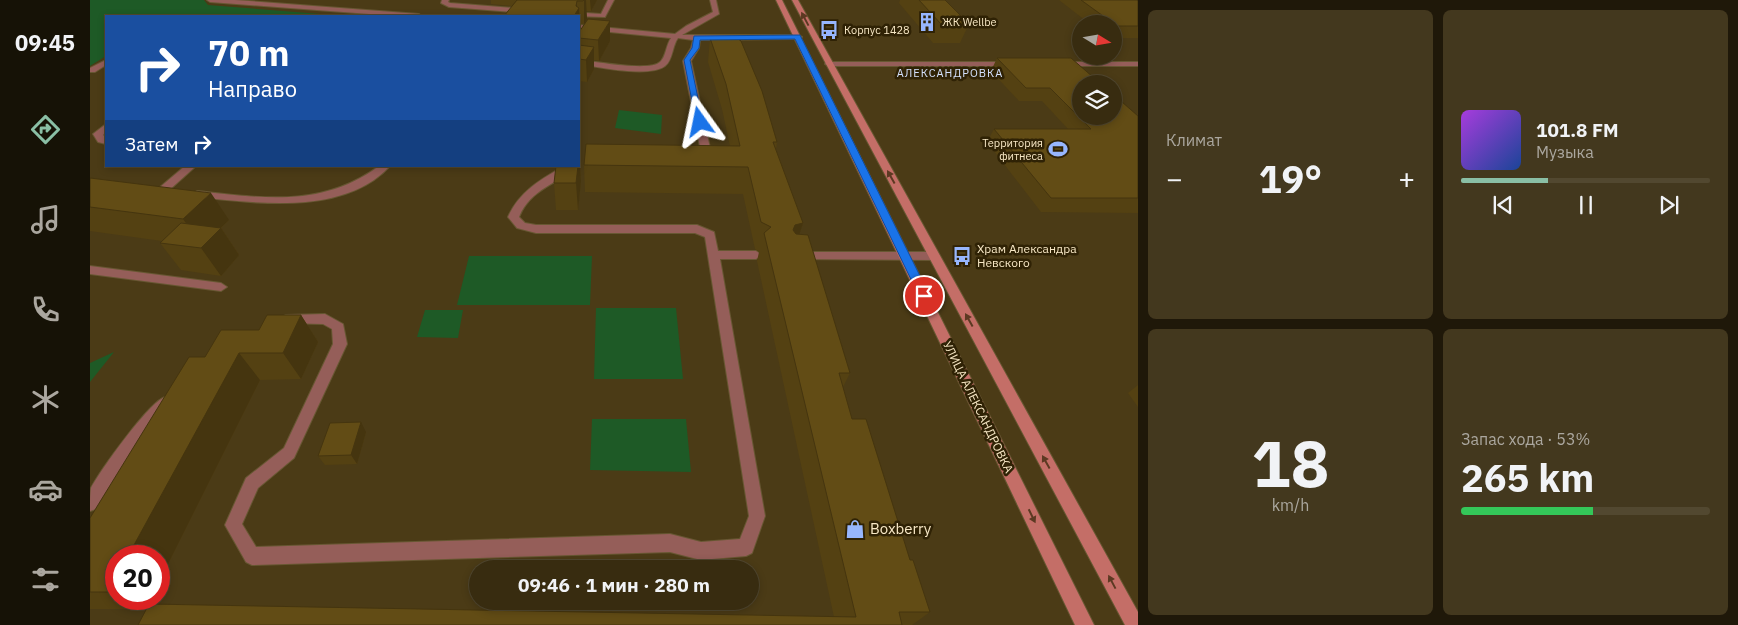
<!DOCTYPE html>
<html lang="ru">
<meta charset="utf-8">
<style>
body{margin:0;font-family:"IBM Plex Sans",sans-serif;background:#43381e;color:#f1f3f6;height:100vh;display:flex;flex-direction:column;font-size:19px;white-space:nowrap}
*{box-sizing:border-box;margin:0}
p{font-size:16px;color:#aba79f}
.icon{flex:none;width:28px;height:28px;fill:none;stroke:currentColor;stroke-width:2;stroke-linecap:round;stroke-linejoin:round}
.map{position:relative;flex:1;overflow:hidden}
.details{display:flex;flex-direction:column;gap:10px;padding:10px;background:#1f1809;width:600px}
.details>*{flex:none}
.banner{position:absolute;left:15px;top:15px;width:475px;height:152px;border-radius:0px;box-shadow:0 2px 8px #0003,0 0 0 1px #524830;background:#1a4fa0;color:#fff;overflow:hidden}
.needle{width:32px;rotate:101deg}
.controls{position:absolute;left:982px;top:15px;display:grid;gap:10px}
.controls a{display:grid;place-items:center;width:50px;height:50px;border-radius:50%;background:#382c10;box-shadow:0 2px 8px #0003,0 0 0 1px #524830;font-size:25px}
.speed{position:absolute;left:15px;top:545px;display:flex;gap:10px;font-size:25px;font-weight:700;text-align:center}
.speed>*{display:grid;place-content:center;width:65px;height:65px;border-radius:50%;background:#382c10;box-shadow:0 2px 8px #0003,0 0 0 1px #524830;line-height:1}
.speed .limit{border:8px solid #d22;background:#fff;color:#111}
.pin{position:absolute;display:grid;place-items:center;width:42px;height:42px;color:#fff;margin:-21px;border:2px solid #fff;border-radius:50%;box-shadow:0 1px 5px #0007}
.me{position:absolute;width:55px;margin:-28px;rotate:348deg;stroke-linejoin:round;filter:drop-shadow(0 0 4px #0008)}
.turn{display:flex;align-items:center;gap:18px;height:105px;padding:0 20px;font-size:22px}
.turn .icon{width:65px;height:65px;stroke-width:2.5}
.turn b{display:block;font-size:35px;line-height:42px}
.then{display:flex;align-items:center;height:48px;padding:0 20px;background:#0003;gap:10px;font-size:19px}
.big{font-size:38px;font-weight:700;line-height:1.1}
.details .card{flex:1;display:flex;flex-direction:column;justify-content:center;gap:8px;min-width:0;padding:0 18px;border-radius:8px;background:#43381e}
.details .dial{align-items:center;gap:0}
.dial b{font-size:65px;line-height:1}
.song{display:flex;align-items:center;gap:15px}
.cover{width:60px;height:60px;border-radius:8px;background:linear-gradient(135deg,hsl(280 70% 55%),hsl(220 70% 35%))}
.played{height:5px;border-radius:2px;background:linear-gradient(90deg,#8abfa5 35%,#524830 35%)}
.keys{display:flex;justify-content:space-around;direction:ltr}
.heat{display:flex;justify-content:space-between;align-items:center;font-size:28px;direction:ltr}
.charge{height:8px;border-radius:4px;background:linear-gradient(90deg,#34c759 53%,#524830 0)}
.details .tiles{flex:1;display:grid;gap:10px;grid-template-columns:repeat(2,1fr)}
.trip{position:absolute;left:379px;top:560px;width:290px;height:50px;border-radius:25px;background:#382c10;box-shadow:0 2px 8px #0003,0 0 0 1px #524830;font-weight:700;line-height:50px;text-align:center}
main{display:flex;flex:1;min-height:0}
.tab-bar{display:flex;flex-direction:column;width:90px;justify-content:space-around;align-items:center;background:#161206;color:#aba79f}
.tab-bar .icon{width:35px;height:35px}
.tab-bar .current{color:#8abfa5}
.tab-bar b{font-size:22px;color:#f1f3f6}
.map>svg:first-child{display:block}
.green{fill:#1e5a26}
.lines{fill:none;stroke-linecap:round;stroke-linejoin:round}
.service-casing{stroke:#675732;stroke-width:2}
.secondary-casing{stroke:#675732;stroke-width:2}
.service{fill:#955e59;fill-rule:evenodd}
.secondary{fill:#c46e67;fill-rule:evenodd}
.wall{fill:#544112}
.shaded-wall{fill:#45350f}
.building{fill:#624c15;stroke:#45350f}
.oneway{fill:#5c3922}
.route{fill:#1a73e8;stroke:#114b97}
.labels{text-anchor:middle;stroke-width:5;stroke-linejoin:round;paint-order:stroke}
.far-poi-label{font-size:11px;fill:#f8e8c6;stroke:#2f2205;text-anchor:start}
.far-neighbourhood-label{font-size:11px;letter-spacing:1px;fill:#d5e2fe;stroke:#2f2205}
.poi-label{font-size:12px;fill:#f8e8c6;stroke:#2f2205;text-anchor:start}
.street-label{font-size:12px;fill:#f8e8c6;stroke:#2f2205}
.near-poi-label{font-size:15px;fill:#f8e8c6;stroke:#2f2205;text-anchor:start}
</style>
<main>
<nav class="tab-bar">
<b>09:45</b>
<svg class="icon current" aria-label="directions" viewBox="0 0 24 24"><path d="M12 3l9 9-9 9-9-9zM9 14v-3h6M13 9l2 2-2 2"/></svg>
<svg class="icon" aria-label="music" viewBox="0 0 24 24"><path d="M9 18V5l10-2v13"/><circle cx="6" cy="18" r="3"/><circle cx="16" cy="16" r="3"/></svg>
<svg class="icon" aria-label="phone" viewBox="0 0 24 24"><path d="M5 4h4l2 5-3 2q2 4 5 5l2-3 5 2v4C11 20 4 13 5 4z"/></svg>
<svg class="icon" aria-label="climate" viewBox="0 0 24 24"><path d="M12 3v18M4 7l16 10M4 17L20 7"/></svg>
<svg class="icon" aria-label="car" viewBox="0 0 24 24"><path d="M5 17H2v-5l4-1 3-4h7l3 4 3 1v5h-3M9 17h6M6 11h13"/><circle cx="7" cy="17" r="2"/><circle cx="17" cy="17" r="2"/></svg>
<svg class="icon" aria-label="filters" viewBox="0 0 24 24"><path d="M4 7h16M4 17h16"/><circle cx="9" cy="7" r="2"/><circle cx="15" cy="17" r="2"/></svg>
</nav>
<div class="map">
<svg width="1048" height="625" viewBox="0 0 1048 625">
<rect width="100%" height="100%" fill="#4b3b16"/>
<path class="green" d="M0,0h114l4,5 138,11h-240v40l-16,10z
M529,110l43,5 -1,19 -46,-6z
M379,256h123l-2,49h-133z
M506,308h80l7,71h-89z
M335,310h38l-5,28 -41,-1z
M24,352l-24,30v-19z
M502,419h94l5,53 -101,-2z"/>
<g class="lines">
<g class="service-casing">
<path id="service" d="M117,0h28l184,14 3,2h-26l-186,-14z
M352,0h7l-1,2 2,1 76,6 3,2 -3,2 -77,-6 -8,-4z
M518,0h6l-9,17 -34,-1 -3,-2 3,-2 30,2z
M620,0h6l3,14 -37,21h116l4,2 -4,2 -98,1 -1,8 -8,13 19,87 -18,7 -5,-3 13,-5 -17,-86 8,-13 2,-8 -15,-2c-6,8 -5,22 -13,28 -15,12 -68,1 -86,-2v-4c14,1 71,12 81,2 6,-5 6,-17 11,-24l-92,-9v-4l96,9 11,-8 27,-14z
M16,60v5l-11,7h-5v-4z
M736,62h183l4,2 -4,2h-180l-4,-2z
M969,62h79v4h-76l-4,-2z
M16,124v7l-3,4 3,3v6l-8,-2 -5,-8z
M95,166h11l-29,26h-8v-4z
M289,166h11c-46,50 -133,37 -193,31l-5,-3 5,-3c66,7 125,17 182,-25z
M474,166h13c-20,19 -46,22 -58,51l6,6 11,2h161l17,7 4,19h38l6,4 -6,4h-36l45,257 -13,37 -6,3 -45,4 -31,-8 -418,13 -6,-3 -21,-37 21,-47 38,-30 49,-104 -1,-15 -9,-5 -41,-1 -2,-3 2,-3 4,-2 39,-1 18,10 4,20 -53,114 -36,30 -16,36 14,23 414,-13 31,8 39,-3 9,-23 -44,-279 -10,-4h-159l-19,-5 -9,-11c11,-25 33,-38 56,-51z
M707,252h137l6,4 -6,4 -141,-1 -2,-3 2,-3z
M0,266l131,17 6,4 -6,4 -131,-17z
M75,397l5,2 2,4 -2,4 -22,24 -52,78 -6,2c0,-7 0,-17 1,-23 9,-17 58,-86 74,-91z"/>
</g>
<g class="secondary-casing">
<path id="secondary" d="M686,0h6l312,625h-19z
M702,0h6l340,612v13h-13z"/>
</g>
<use href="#service" class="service"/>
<use href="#secondary" class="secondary"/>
</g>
<path class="wall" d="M401,0h106l-6,11h-5l1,8 -3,5h-5l1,7 30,10 -11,20 -5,-1v9l-7,13 -8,-1v-65l-67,-10 -21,-2z
M810,0h45l24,24 -9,19h-27l-34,-40z
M969,0h78l1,1v37h-24v-14h-24z
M620,38l67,104 -1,7 27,74 -4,11 51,139 -7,14 9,32 58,141 20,52 -18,13h-774l696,-8 -77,-356 2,-9 -4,-3 -12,-55 -158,-2 -1,-27 146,-19 -8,-37 -14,-47z
M907,58l141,58v97l-97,-1 -54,-70 7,-13h74l-26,-28h-23l-28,-30z
M489,154l2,27 -3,29h-22l-2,-27z
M0,178l139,42 -8,8 18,27 -18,21 -40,-6 -21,-27 2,-2 -72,-10z
M211,315l17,27 -17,37 -41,1 -101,202v-26h-43v43h34l-5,10h-55v-91l115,-161 54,-27z
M1048,385v22l-10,-14z
M276,432l-9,32 -32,1 -7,-9z"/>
<path class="shaded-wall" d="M494,0h2l1,19 -3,5z
M500,0h7l-6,11z
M487,1v9l2,-2 1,23 -1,1v-16h-5z
M520,21v20l-11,20 -1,-21z
M504,47v22l-7,13 -1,-22z
M489,154l2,27 -3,29 -2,-27 2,-17h1z
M121,193l18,27 -27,26 -19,-27z
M713,223l-9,27 -1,-20 2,-5z
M131,228l18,27 -18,21 -20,-28z
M211,315l17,27 -17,37 -18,-26z
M149,353l21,27 -101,202v-26h-31z
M271,422l5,10 -9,32 -6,-9z
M26,578v17l-7,-3z
M34,599h26l-5,10z"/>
<path class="building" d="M427,0h67l-1,1h-6l-1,5 3,2 -5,8h-70z
M829,0h26l24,24h-28z
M991,0h56l1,1v25h-21z
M498,19l22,2 -12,19 -19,-2v-6z
M620,38h27l4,3 21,50 15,51h-4l30,81 -8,2 -2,5 3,4 12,1 42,138h-11l13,46h14l44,141h3l17,52h-31l3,13h-764l11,-21 707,13 -92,-384 7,-6 -10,-5 -13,-55 -164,-2 2,-21 154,2 -14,-62z
M489,45l15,2 -8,13 -7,-1z
M907,58h74l30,26h-20v32h33v-21l24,21v82h-87l-57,-69h97l-41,-41h-24z
M466,166h22l-2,17h-22z
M0,178l121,15 -28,26 -93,-12z
M91,223l40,5 -20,20 -41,-5z
M177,315h34l-18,38h-44l-111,203h-12v22l-7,14h-19v-74l99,-161h16l16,-27h38z
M271,422l-10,33 -33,1 12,-33z"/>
<defs><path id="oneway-solid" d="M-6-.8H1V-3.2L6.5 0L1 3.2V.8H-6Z" transform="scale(1.25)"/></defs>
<g class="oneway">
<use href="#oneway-solid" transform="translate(715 19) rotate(-118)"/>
<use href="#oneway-solid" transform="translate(801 177) rotate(-119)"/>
<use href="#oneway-solid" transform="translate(879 320) rotate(-119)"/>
<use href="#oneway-solid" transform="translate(956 462) rotate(-119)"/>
<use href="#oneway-solid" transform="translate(942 516) rotate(64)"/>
<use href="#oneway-solid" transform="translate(1022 582) rotate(-118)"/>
</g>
<path class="route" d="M710,35l130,261 -2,3 -4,1 -5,-4 -124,-257 -95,1 -1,8 -9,12 13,62 -3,2 -4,-2 -12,-62 8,-12 2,-12z"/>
<defs>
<g id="building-bare" transform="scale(1.5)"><path d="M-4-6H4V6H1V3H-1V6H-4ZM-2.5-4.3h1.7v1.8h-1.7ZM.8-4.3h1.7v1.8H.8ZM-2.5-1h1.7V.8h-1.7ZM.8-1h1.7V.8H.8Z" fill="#97b6fd" stroke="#2f2205" stroke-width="2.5" paint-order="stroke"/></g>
<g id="bus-bare" transform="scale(1.5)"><path d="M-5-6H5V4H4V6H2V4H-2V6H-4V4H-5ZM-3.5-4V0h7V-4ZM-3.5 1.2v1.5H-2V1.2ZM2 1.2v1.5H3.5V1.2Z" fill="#97b6fd" stroke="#2f2205" stroke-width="2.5" paint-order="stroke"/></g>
<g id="stadium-bare" transform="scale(1.5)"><path d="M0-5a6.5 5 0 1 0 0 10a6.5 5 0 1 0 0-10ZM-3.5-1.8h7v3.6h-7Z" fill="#97b6fd" stroke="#2f2205" stroke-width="2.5" paint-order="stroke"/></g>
<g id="shop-bare" transform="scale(1.5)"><path d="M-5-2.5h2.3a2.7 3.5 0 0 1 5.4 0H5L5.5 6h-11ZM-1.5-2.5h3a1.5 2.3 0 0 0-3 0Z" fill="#97b6fd" stroke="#2f2205" stroke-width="2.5" paint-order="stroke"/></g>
</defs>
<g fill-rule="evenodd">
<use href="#building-bare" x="837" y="22"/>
<use href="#bus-bare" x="739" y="30"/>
<use href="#stadium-bare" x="968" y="149"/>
<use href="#bus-bare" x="872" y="256"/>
<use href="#shop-bare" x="765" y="529"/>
</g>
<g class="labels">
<g class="far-poi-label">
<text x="852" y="26">ЖК Wellbe</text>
<text x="754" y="34">Корпус 1428</text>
<text x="953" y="147" text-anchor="end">Территория<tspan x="953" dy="13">фитнеса</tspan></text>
</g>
<g class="far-neighbourhood-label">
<text x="860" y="77">АЛЕКСАНДРОВКА</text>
</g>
<g class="poi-label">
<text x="887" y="253">Храм Александра<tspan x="887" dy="14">Невского</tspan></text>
</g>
<g class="street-label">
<text transform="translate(888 407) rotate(64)" y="4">УЛИЦА АЛЕКСАНДРОВКА</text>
</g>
<g class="near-poi-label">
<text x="780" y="534">Boxberry</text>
</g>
</g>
</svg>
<div class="controls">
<a><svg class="needle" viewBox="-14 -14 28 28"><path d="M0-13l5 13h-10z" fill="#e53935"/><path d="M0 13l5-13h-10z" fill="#aba79f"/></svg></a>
<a><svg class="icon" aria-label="layers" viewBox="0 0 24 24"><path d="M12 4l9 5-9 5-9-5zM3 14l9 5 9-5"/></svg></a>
</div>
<div class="speed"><div class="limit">20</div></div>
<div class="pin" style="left:834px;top:296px;background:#d93025"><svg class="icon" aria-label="arrive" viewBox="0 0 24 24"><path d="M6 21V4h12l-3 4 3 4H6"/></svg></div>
<svg class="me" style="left:610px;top:122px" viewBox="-20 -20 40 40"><path d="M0-17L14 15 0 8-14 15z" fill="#1a73e8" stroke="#fff" stroke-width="4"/></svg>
<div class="trip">09:46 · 1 мин · 280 m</div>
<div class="banner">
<div class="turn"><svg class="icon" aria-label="right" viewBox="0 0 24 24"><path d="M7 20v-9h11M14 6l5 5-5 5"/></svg><div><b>70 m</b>Направо</div></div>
<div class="then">Затем<svg class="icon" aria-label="right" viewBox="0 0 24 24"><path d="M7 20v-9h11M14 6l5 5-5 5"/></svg></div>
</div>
</div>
<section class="details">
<div class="tiles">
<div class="card"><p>Климат</p>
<div class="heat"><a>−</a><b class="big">19°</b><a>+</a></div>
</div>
<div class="card">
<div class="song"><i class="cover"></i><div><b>101.8 FM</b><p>Музыка</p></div></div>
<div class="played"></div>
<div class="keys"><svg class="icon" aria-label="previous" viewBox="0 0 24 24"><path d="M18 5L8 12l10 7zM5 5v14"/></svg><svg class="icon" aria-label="pause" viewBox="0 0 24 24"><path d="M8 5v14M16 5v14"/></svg><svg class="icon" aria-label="next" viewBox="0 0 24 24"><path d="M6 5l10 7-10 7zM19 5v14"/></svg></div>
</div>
<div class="card dial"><b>18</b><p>km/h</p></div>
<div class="card"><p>Запас хода · 53%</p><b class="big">265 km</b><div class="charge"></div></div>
</div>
</section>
</main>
